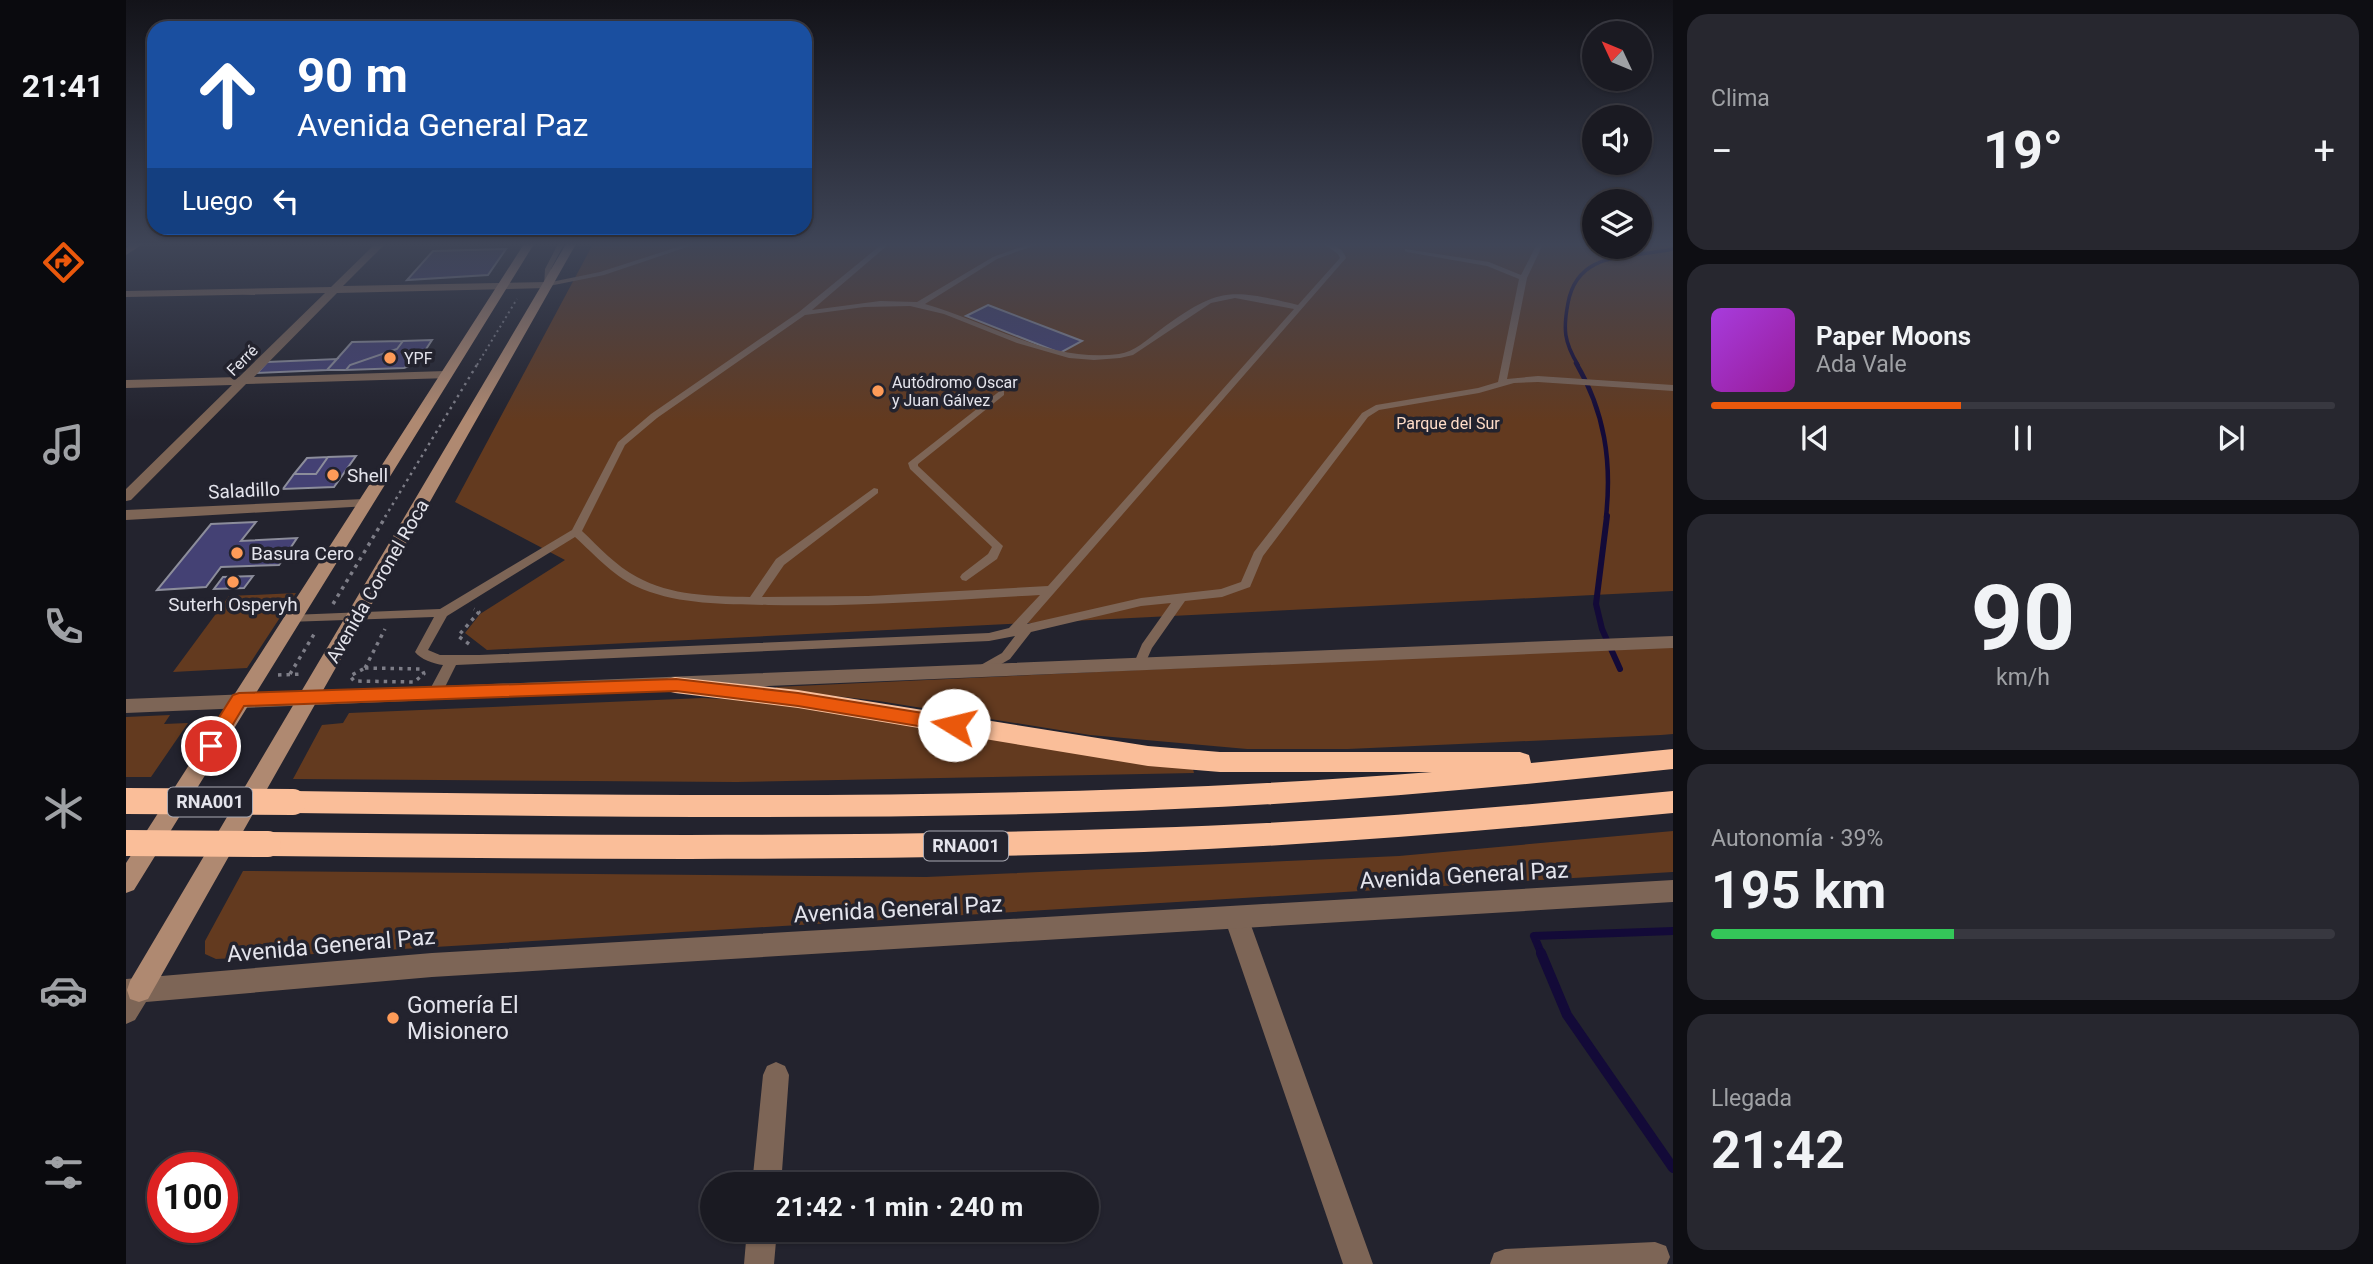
<!DOCTYPE html>
<html lang="es">
<meta charset="utf-8">
<style>
body{margin:0;font-family:Roboto,sans-serif;background:#27272f;color:#f1f3f6;height:100vh;display:flex;flex-direction:column;font-size:26px;white-space:nowrap}
*{box-sizing:border-box;margin:0}
p{font-size:23px;color:#9fa1a5}
.icon{flex:none;width:38px;height:38px;fill:none;stroke:currentColor;stroke-width:2;stroke-linecap:round;stroke-linejoin:round}
.map{position:relative;flex:1;overflow:hidden}
.drawer{display:flex;flex-direction:column;gap:14px;padding:14px;background:#0e0e13;width:700px}
.drawer>*{flex:none}
.hud{position:absolute;left:21px;top:21px;width:665px;height:214px;border-radius:21px;box-shadow:0 2px 5px #0004,0 0 0 2px #383840;background:#1a4fa0;color:#fff;overflow:hidden}
.needle{width:46px;rotate:314deg}
.buttons{position:absolute;left:1456px;top:21px;display:grid;gap:14px}
.buttons a{display:grid;place-items:center;width:70px;height:70px;border-radius:50%;background:#1a1a22;box-shadow:0 2px 5px #0004,0 0 0 2px #383840;font-size:35px}
.speed{position:absolute;left:21px;top:1152px;display:flex;gap:14px;font-size:35px;font-weight:700;text-align:center}
.speed>*{display:grid;place-content:center;width:91px;height:91px;border-radius:50%;background:#1a1a22;box-shadow:0 2px 5px #0004,0 0 0 2px #383840;line-height:1}
.speed .limit{border:10px solid #d22;background:#fff;color:#111}
.pin{position:absolute;display:grid;place-items:center;width:60px;height:60px;color:#fff;margin:-30px;border:4px solid #fff;border-radius:50%;box-shadow:0 2px 7px #0007}
.me{position:absolute;width:77px;margin:-38px;rotate:279deg;stroke-linejoin:round;filter:drop-shadow(0 0 5px #0008)}
.turn{display:flex;align-items:center;gap:24px;height:147px;padding:0 35px;font-size:32px}
.turn .icon{width:91px;height:91px;stroke-width:2.5}
.turn b{display:block;font-size:49px;line-height:60px}
.then{display:flex;align-items:center;height:66px;padding:0 35px;background:#0003;gap:14px;font-size:26px}
.big{font-size:52px;font-weight:700;line-height:1.1}
.drawer .widget{flex:1;display:flex;flex-direction:column;justify-content:center;gap:10px;min-width:0;padding:0 24px;border-radius:21px;background:#27272f}
.drawer .dial{align-items:center;gap:0}
.dial b{font-size:91px;line-height:1}
.song{display:flex;align-items:center;gap:21px}
.cover{width:84px;height:84px;border-radius:10px;background:linear-gradient(135deg,hsl(280 70% 55%),hsl(300 70% 35%))}
.played{height:7px;border-radius:4px;background:linear-gradient(90deg,#ea580c 40%,#383840 40%)}
.keys{display:flex;justify-content:space-around;direction:ltr}
.heat{display:flex;justify-content:space-between;align-items:center;font-size:38px;direction:ltr}
.charge{height:10px;border-radius:5px;background:linear-gradient(90deg,#34c759 39%,#383840 0)}
.trip{position:absolute;left:574px;top:1172px;width:399px;height:70px;border-radius:35px;background:#1a1a22;box-shadow:0 2px 5px #0004,0 0 0 2px #383840;font-weight:700;line-height:70px;text-align:center}
main{display:flex;flex:1;min-height:0}
.tab-bar{display:flex;flex-direction:column;width:126px;justify-content:space-around;align-items:center;background:#0a0a0e;color:#9fa1a5}
.tab-bar .icon{width:49px;height:49px}
.tab-bar .current{color:#ea580c}
.tab-bar b{font-size:32px;color:#f1f3f6}
.map>svg:first-child{display:block}
.green{fill:#633a1f}
.lines{fill:none;stroke-linecap:round;stroke-linejoin:round}
.stream-far4{stroke:#130a38;stroke-width:3.5}
.stream-far3{stroke:#130a38;stroke-width:4.5}
.stream-far2{stroke:#130a38;stroke-width:6}
.stream-far1{stroke:#130a38;stroke-width:8}
.stream{stroke:#130a38;stroke-width:10}
.building{fill:#444174;stroke:#8c8d9b;stroke-width:2}
.path-far2{stroke:#7d7d87;stroke-width:2;stroke-dasharray:2 3.5;stroke-linecap:butt}
.path-far1{stroke:#7d7d87;stroke-width:2.5;stroke-dasharray:2.5 4.5;stroke-linecap:butt}
.path{stroke:#7d7d87;stroke-width:3.5;stroke-dasharray:3.5 5;stroke-linecap:butt}
.service{fill:#7d6556;fill-rule:evenodd}
.minor{fill:#7d6556;fill-rule:evenodd}
.tertiary{fill:#7d6556;fill-rule:evenodd}
.secondary{fill:#af8971;fill-rule:evenodd}
.motorway{fill:#fabe99;fill-rule:evenodd}
.motorway-bridge{stroke:#fabe99;stroke-width:26}
.route{fill:#ea580c;stroke:#983908;stroke-width:2}
.poi-dot{fill:#fe9b58;stroke:#23232e;stroke-width:2.5}
.labels{text-anchor:middle;stroke-width:7;stroke-linejoin:round;paint-order:stroke}
.far-poi-label{font-size:16px;fill:#e4e4ec;stroke:#23232e;text-anchor:start}
.far-street-label{font-size:16px;fill:#e4e4ec;stroke:#23232e}
.far-park-label{font-size:16px;fill:#fedcc8;stroke:#23232e}
.shield{fill:#23232e;stroke:#aaaab3;stroke-width:2}
.shield-label{font-size:18px;font-weight:bold;fill:#e4e4ec}
.poi-label{font-size:19px;fill:#e4e4ec;stroke:#23232e;text-anchor:start}
.street-label{font-size:19px;fill:#e4e4ec;stroke:#23232e}
.near-street-label{font-size:23px;fill:#e4e4ec;stroke:#23232e}
.near-poi-label{font-size:23px;fill:#e4e4ec;stroke:#23232e;text-anchor:start}
</style>
<main>
<nav class="tab-bar">
<b>21:41</b>
<svg class="icon current" aria-label="directions" viewBox="0 0 24 24"><path d="M12 3l9 9-9 9-9-9zM9 14v-3h6M13 9l2 2-2 2"/></svg>
<svg class="icon" aria-label="music" viewBox="0 0 24 24"><path d="M9 18V5l10-2v13"/><circle cx="6" cy="18" r="3"/><circle cx="16" cy="16" r="3"/></svg>
<svg class="icon" aria-label="phone" viewBox="0 0 24 24"><path d="M5 4h4l2 5-3 2q2 4 5 5l2-3 5 2v4C11 20 4 13 5 4z"/></svg>
<svg class="icon" aria-label="climate" viewBox="0 0 24 24"><path d="M12 3v18M4 7l16 10M4 17L20 7"/></svg>
<svg class="icon" aria-label="car" viewBox="0 0 24 24"><path d="M5 17H2v-5l4-1 3-4h7l3 4 3 1v5h-3M9 17h6M6 11h13"/><circle cx="7" cy="17" r="2"/><circle cx="17" cy="17" r="2"/></svg>
<svg class="icon" aria-label="filters" viewBox="0 0 24 24"><path d="M4 7h16M4 17h16"/><circle cx="9" cy="7" r="2"/><circle cx="15" cy="17" r="2"/></svg>
</nav>
<div class="map">
<svg width="1547" height="1264" viewBox="0 0 1547 1264">
<rect width="100%" height="100%" fill="#23232e"/>
<path class="green" d="M467,244h1001v3h46v-3h33v347l-1186,59 -22,-17 15,-19 85,-54 -110,-58z
M170,593l-49,75 -74,4 56,-76z
M1547,645v89l-12,1 -313,14h-101l-157,-14 -211,-34 -104,-12 1,-2z
M577,698l92,5 397,62 2,8 -457,9 -444,-3 29,-54 21,-2 6,-10z
M44,715l-6,9 24,-1 -37,54h-25v-60z
M1547,831v41l-1338,81 -119,6 -11,-5v-13l38,-70 683,6 473,-21z"/>
<g class="lines">
<path class="stream-far4" d="M1452,365c-14,-23 -15,-36 -10,-62 10,-54 62,-44 105,-54"/>
<path class="stream-far3" d="M1450,363c29,49 36,99 30,154"/>
<path class="stream-far2" d="M1481,516l-11,88 6,25 18,40"/>
<path class="stream-far1" d="M1416,955l-8,-19 139,-5"/>
<path class="stream" d="M1415,953l26,62 106,153"/>
</g>
<path class="building" d="M380,249l-18,26 -81,5 26,-29z
M862,305l94,36 -22,12 -94,-37z
M306,340l-15,23 -13,5 -58,2 4,-5 47,-16 6,-8z
M277,341l-6,8 -47,16 -4,5h-19l25,-28z
M211,359l-10,11 -70,3 10,-11z
M230,456l-22,31 -51,2 11,-15h22l12,-17z
M202,457l-12,17h-22l13,-16z
M130,522l-15,19 56,-3 -18,27 -58,2 -15,20 -49,3 54,-66z
M127,576l-9,12 -30,1 9,-12z"/>
<g class="lines">
<path class="path-far2" d="M351,365l40,-66"/>
<path class="path-far1" d="M259,517l93,-154"/>
<path class="path" d="M207,604l53,-88
M343,644l-11,-8 21,-24 -5,-3
M239,668l57,1 2,5 -10,8 -60,-1 -4,-5z
M239,668l20,-39
M164,674l26,-43
M152,675l24,-1"/>
<path class="service" d="M432,244h6l-13,25v13l49,-10 87,-28h9l-92,31 -60,12 1,-18z
M756,244h7l-77,66 68,-9 37,1 76,-45 36,-13h9l-41,15 -72,45c63,18 126,59 194,50 15,-2 29,-15 41,-24 58,-42 68,-42 138,-25l42,-47 -2,-4 -14,-10c10,0 19,4 22,14l-319,366 114,-26 80,-9 20,-7 13,-30 108,-139 14,-8 102,-17 20,-6 21,-103 -32,-13 -80,-14 -2,-1v-2l84,13 32,13 16,-31h6l-16,34 -20,101 31,-3 135,9v6l-135,-9 -24,1 -35,10 -100,17 -11,7 -105,139 -13,31 -28,10 -37,4 -33,47 -8,18h-8l-2,-3 8,-19 29,-41 -30,3 -110,26 -21,27 -26,15 -5,-2 -1,-3 1,-3 23,-13 13,-17 -26,5 -533,24 -16,32h-10l-2,-4 15,-28c-9,-1 -23,-6 -28,-13l19,-35 -147,5 -2,-3 6,-4 149,-6 132,-79 46,-88 33,-28 148,-102zM1109,298l59,11 -246,277 -180,10 -106,1 22,-32 94,-72v-4l-4,-1 -98,71 -26,38c-38,-1 -79,-1 -113,-20 -21,-11 -38,-30 -55,-46l43,-86 32,-27 148,-103 59,-8 46,-1 34,8 73,29 52,15 25,2 26,-2 13,-3 78,-52zM449,537c21,19 40,41 67,52 40,16 85,15 126,16 91,2 182,-5 272,-10l-31,33 -20,5 -510,22h-39l-12,-5 19,-34z
M875,390l3,1v4l-86,69v2l85,80 -6,13 -31,22 -4,-1 -2,-3 2,-3 26,-20 4,-7 -82,-78 -2,-6z"/>
<path class="minor" d="M6,244h11l-17,11v-7z
M249,244h10l-42,42 204,-4 5,3 -5,3 -210,5 -83,84 192,-6 6,4 -2,3 -204,6 -115,116 -5,1v-12l106,-104 -106,3v-8l113,-3 86,-84 -199,4v-6l205,-4z
M238,499l7,4 -2,3 -243,14v-10z
M1110,906l8,3 4,8 125,347h-30l-119,-347 4,-8z
M650,1062l9,4 4,9 -8,110h-29l11,-110 4,-9z
M621,1230h30l-3,34h-30z
M1529,1242l11,4 4,11 -3,7h-177l4,-11 11,-4z"/>
<path class="tertiary" d="M1547,636v12l-1547,65v-14z
M1547,880v22l-1241,75 -286,25 -11,18 -9,4v-45l306,-26z"/>
<path class="secondary" d="M398,244h10l-400,646 -8,3v-30z
M440,244h10l-428,755 -9,3 -9,-3 -3,-9 3,-9z"/>
<path class="motorway" d="M549,677l123,13 350,56 72,6h300l9,3 2,8 142,-14v20c-166,18 -332,33 -498,40 -294,13 -588,7 -882,4l-9,-3 -4,-8 4,-8 9,-3c380,5 760,11 1139,-19h-212l-72,-6 -350,-58 -123,-15 -8,-2 -3,-6 3,-6z
M1547,791v22c-176,17 -352,32 -529,39 -292,10 -584,7 -876,4l-9,-4 -4,-8 4,-8 9,-4c292,3 584,6 876,-4 177,-5 353,-20 529,-37z"/>
<path class="motorway-bridge" d="M0,801l167,1
M0,843l142,1"/>
</g>
<linearGradient id="sky" x2="0" y2="1"><stop stop-color="#131319"/><stop offset="0.58" stop-color="#3f4557"/><stop offset="1" stop-color="#3f4557" stop-opacity="0"/></linearGradient>
<rect width="1547" height="421" fill="url(#sky)"/>
<path class="route" d="M550,679l122,14 156,25 9,7 -9,7 -156,-26 -122,-15 -432,15 -27,45 -6,2 -10,-7 32,-51 6,-2z"/>
<g class="poi-dot">
<circle cx="264" cy="358" r="7"/>
<circle cx="752" cy="391" r="7"/>
<circle cx="207" cy="475" r="7"/>
<circle cx="111" cy="553" r="7"/>
<circle cx="107" cy="582" r="7"/>
<circle cx="267" cy="1018" r="7"/>
</g>
<g class="labels">
<g class="far-poi-label">
<text x="278" y="364">YPF</text>
<text x="766" y="388">Autódromo Oscar<tspan x="766" dy="18">y Juan Gálvez</tspan></text>
</g>
<g class="far-street-label">
<text transform="translate(116 360) rotate(-45)" y="6">Ferré</text>
</g>
<g class="far-park-label">
<text x="1322" y="429">Parque del Sur</text>
</g>
<g class="shield">
<rect x="42" y="787.5" width="84" height="29" rx="5"/>
<rect x="798" y="831.5" width="84" height="29" rx="5"/>
</g>
<g class="shield-label">
<text x="84" y="808">RNA001</text>
<text x="840" y="852">RNA001</text>
</g>
<g class="poi-label">
<text x="221" y="482">Shell</text>
<text x="125" y="560">Basura Cero</text>
<text x="107" y="611" text-anchor="middle">Suterh Osperyh</text>
</g>
<g class="street-label">
<text transform="translate(118 490) rotate(-3)" y="7">Saladillo</text>
<text transform="translate(251 581) rotate(-60)" y="7">Avenida Coronel Roca</text>
</g>
<g class="near-street-label">
<text transform="translate(1338 875) rotate(-3)" y="8">Avenida General Paz</text>
<text transform="translate(772 909) rotate(-3)" y="8">Avenida General Paz</text>
<text transform="translate(205 945) rotate(-5)" y="8">Avenida General Paz</text>
</g>
<g class="near-poi-label">
<text x="281" y="1013">Gomería El<tspan x="281" dy="26">Misionero</tspan></text>
</g>
</g>
</svg>
<div class="buttons">
<a><svg class="needle" viewBox="-14 -14 28 28"><path d="M0-13l5 13h-10z" fill="#e53935"/><path d="M0 13l5-13h-10z" fill="#9fa1a5"/></svg></a>
<a><svg class="icon" aria-label="sound" viewBox="0 0 24 24"><path d="M4 9h4l5-4v14l-5-4H4zM17 9q2 3 0 6"/></svg></a>
<a><svg class="icon" aria-label="layers" viewBox="0 0 24 24"><path d="M12 4l9 5-9 5-9-5zM3 14l9 5 9-5"/></svg></a>
</div>
<div class="speed"><div class="limit">100</div></div>
<div class="pin" style="left:85px;top:746px;background:#d93025"><svg class="icon" aria-label="arrive" viewBox="0 0 24 24"><path d="M6 21V4h12l-3 4 3 4H6"/></svg></div>
<svg class="me" style="left:828px;top:725px" viewBox="-20 -20 40 40"><circle r="19" fill="#fff"/><path d="M0-13L10 11 0 6-10 11z" fill="#ea580c"/></svg>
<div class="trip">21:42 · 1 min · 240 m</div>
<div class="hud">
<div class="turn"><svg class="icon" aria-label="ahead" viewBox="0 0 24 24"><path d="M12 20V5M6 11l6-6 6 6"/></svg><div><b>90 m</b>Avenida General Paz</div></div>
<div class="then">Luego<svg class="icon" aria-label="left" viewBox="0 0 24 24"><path d="M17 20v-9H6M10 6l-5 5 5 5"/></svg></div>
</div>
</div>
<section class="drawer">
<div class="widget"><p>Clima</p>
<div class="heat"><a>−</a><b class="big">19°</b><a>+</a></div>
</div>
<div class="widget">
<div class="song"><i class="cover"></i><div><b>Paper Moons</b><p>Ada Vale</p></div></div>
<div class="played"></div>
<div class="keys"><svg class="icon" aria-label="previous" viewBox="0 0 24 24"><path d="M18 5L8 12l10 7zM5 5v14"/></svg><svg class="icon" aria-label="pause" viewBox="0 0 24 24"><path d="M8 5v14M16 5v14"/></svg><svg class="icon" aria-label="next" viewBox="0 0 24 24"><path d="M6 5l10 7-10 7zM19 5v14"/></svg></div>
</div>
<div class="widget dial"><b>90</b><p>km/h</p></div>
<div class="widget"><p>Autonomía · 39%</p><b class="big">195 km</b><div class="charge"></div></div>
<div class="widget"><p>Llegada</p><b class="big">21:42</b></div>
</section>
</main>
